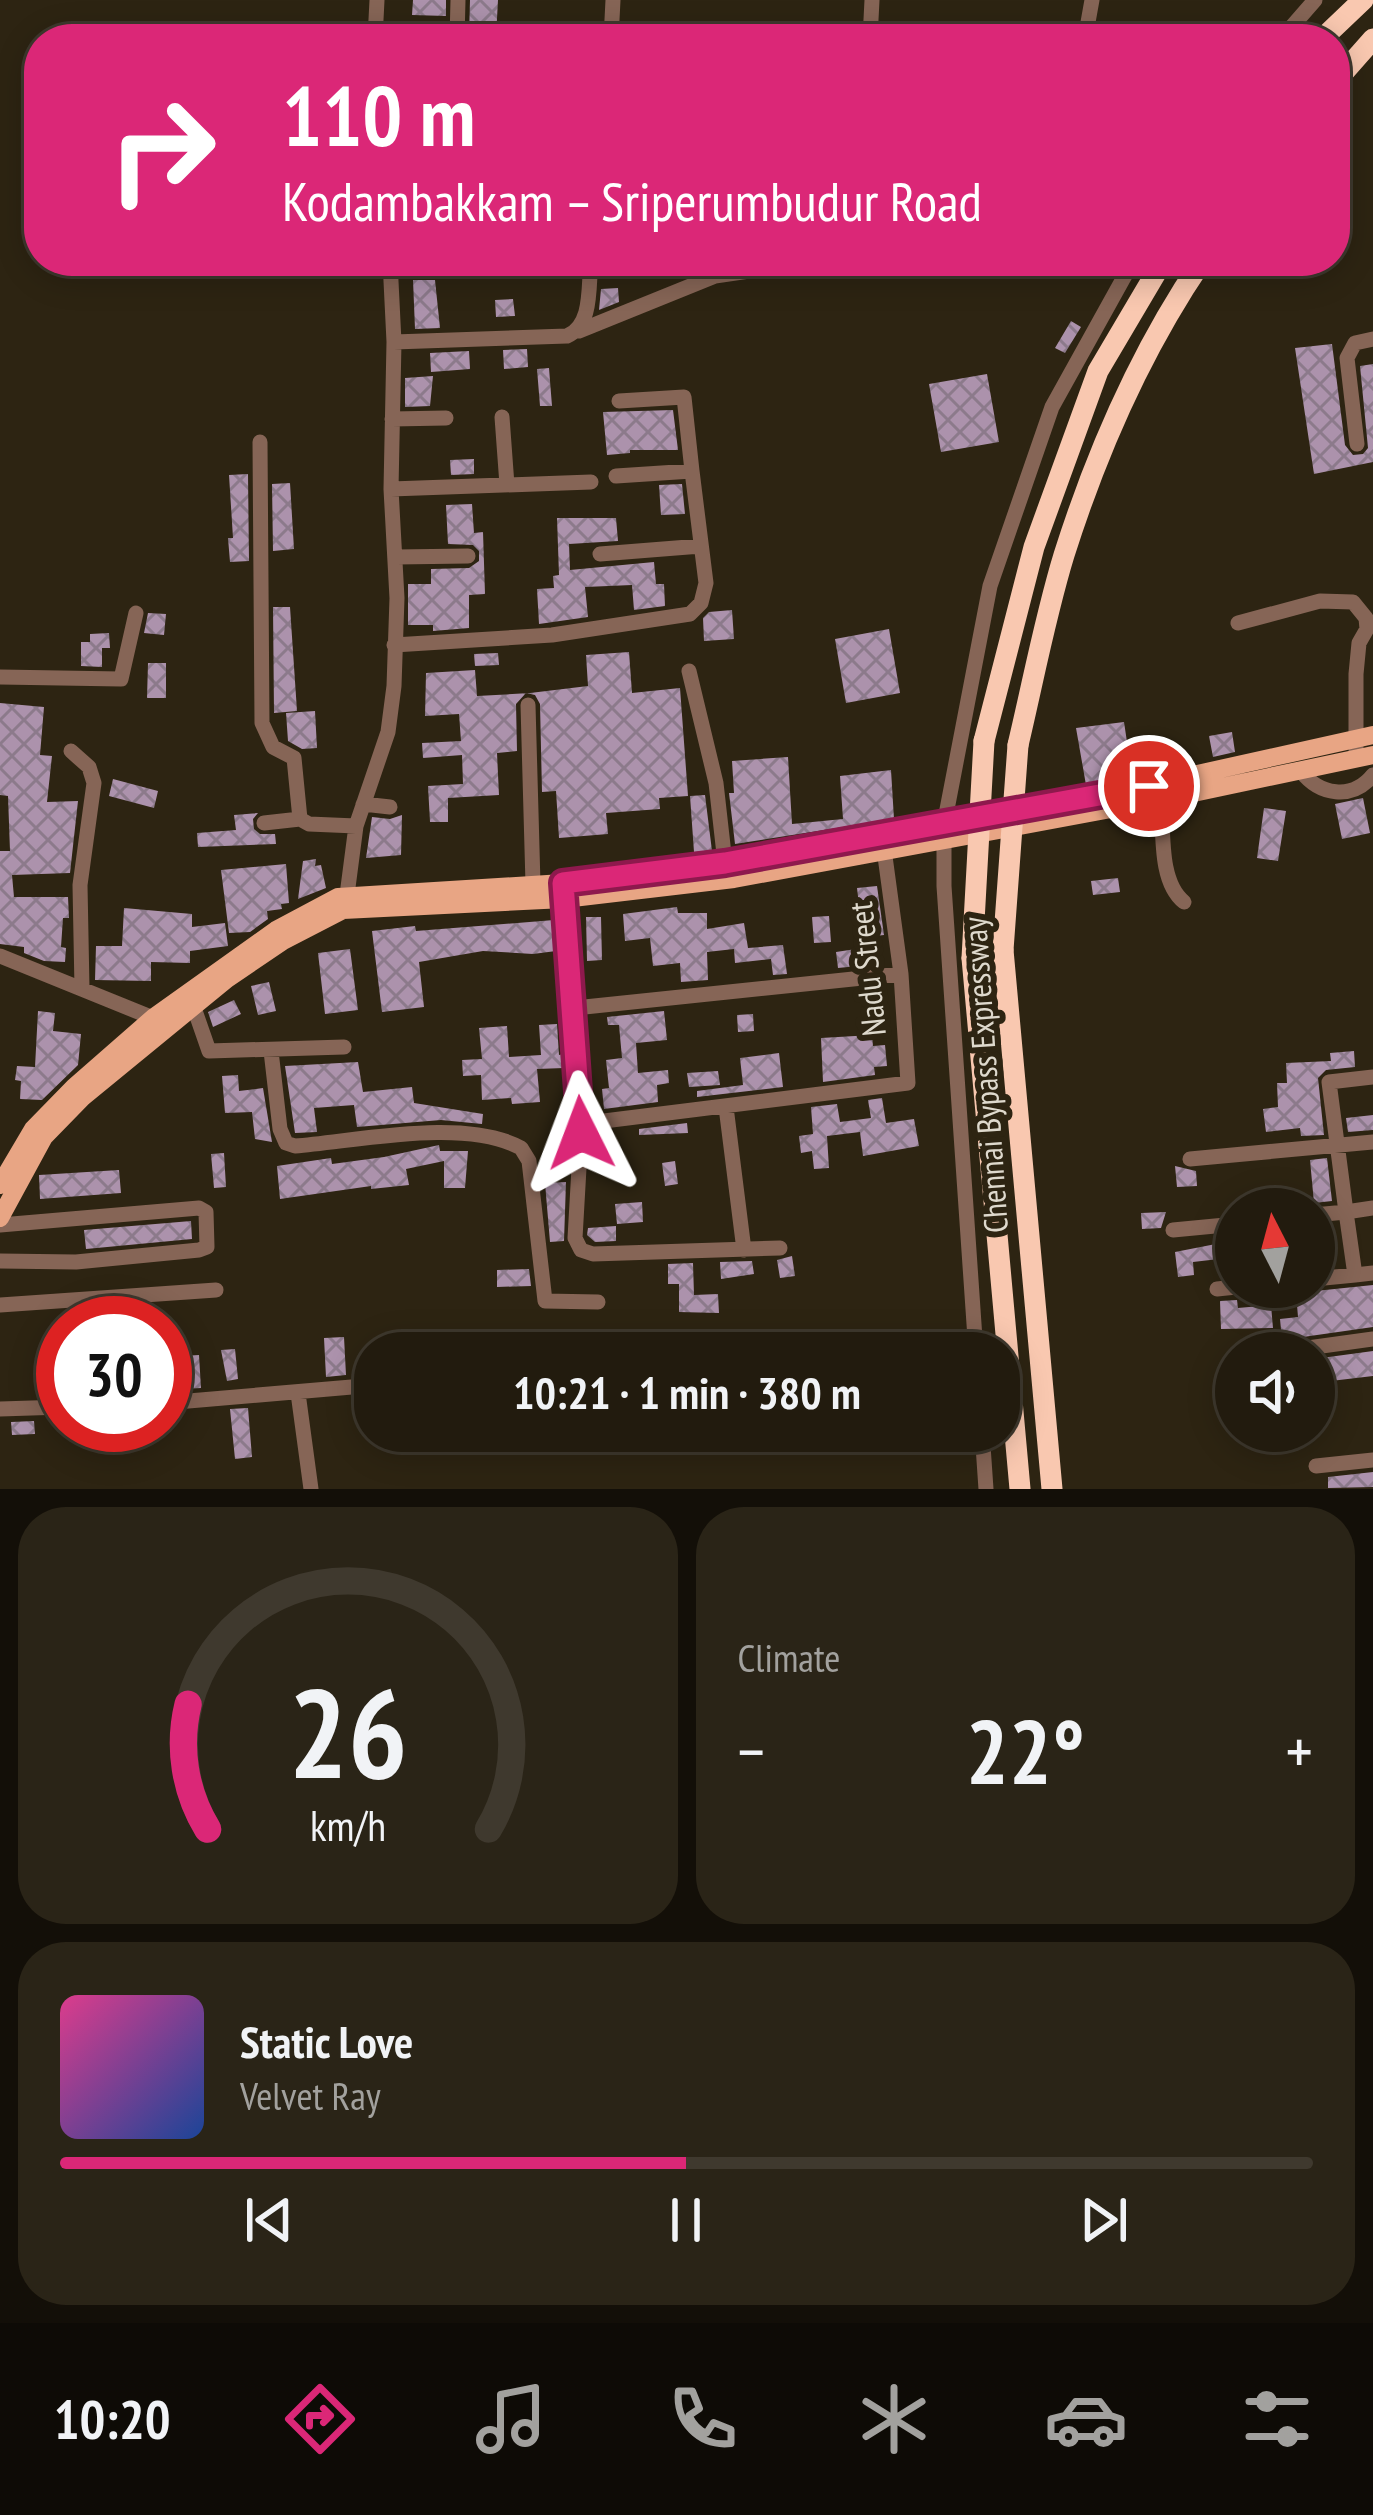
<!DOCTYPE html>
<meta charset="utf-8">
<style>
body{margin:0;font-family:"PT Sans Narrow",sans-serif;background:#2a2417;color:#f1f3f6;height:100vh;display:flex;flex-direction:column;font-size:45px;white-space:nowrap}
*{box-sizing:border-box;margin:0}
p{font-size:39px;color:#a2a19e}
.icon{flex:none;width:66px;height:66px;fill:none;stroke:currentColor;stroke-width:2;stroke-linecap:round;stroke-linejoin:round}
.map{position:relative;height:1489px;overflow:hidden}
.sheet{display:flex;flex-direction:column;gap:18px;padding:18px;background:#130f08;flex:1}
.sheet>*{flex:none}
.top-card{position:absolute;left:24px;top:24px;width:1326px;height:252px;border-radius:48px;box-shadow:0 6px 30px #0003,0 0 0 3px #3f392e;background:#db2777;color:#fff;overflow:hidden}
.needle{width:78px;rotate:354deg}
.buttons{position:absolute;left:1215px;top:1188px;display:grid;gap:24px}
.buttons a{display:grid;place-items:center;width:120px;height:120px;border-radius:50%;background:#221b0e;box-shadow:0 6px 30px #0003,0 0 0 3px #3f392e;font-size:60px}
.speed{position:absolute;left:36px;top:1296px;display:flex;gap:24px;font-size:60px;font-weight:700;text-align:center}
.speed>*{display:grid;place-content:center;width:156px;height:156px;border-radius:50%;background:#221b0e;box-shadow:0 6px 30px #0003,0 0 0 3px #3f392e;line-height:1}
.speed .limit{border:18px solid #d22;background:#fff;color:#111}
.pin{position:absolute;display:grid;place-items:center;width:102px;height:102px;color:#fff;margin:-51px;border:6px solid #fff;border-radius:50%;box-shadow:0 3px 12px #0007}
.me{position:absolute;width:132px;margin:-66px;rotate:357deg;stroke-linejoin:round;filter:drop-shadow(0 0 9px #0008)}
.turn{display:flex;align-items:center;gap:42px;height:252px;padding:0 60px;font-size:54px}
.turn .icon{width:156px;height:156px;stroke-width:2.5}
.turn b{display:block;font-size:84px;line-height:102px}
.big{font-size:90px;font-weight:600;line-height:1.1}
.sheet .widget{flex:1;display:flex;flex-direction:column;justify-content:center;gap:18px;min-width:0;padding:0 42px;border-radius:48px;background:#2a2417}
.sheet .dial{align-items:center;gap:0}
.dial svg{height:312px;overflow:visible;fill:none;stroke:#3f392e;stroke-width:7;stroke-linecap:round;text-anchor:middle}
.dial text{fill:#f1f3f6;stroke:none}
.song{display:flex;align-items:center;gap:36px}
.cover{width:144px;height:144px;border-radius:18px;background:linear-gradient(135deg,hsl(330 70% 55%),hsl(220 70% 35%))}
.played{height:12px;border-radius:6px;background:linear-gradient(90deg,#db2777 50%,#3f392e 50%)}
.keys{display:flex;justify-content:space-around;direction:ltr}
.heat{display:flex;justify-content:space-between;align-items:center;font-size:66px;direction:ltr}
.sheet .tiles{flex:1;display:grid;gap:18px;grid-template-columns:1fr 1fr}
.widget:last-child{grid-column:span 2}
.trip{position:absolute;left:354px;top:1332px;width:666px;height:120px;border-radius:48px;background:#221b0e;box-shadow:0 6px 30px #0003,0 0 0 3px #3f392e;font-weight:600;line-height:120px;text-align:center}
.dock{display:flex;height:192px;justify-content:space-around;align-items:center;background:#0e0b06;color:#a2a19e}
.dock .icon{width:84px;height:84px}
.dock .on{color:#db2777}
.dock b{font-size:54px;color:#f1f3f6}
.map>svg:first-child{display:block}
.building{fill:url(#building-cross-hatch)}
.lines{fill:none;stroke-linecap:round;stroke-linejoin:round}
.minor{stroke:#866556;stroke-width:15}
.major{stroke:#e8a584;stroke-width:18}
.highway{stroke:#f9c8b0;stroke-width:21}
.highway-bridge{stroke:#f9c8b0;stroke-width:21}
.route-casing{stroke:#8e194d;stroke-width:30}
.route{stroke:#db2777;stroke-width:21}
.labels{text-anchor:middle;stroke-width:12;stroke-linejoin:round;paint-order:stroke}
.street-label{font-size:33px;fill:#ded9cd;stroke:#2d2412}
</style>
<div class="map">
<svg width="1373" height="1489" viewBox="0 0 1373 1489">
<defs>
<pattern id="building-cross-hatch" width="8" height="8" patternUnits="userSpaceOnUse" patternTransform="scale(3)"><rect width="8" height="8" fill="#ac92ac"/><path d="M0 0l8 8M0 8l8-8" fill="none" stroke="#8c7a8b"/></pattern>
</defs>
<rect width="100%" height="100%" fill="#2d2412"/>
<path class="building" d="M413,0h33v16l-34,-1z
M470,0h28l-2,37 -27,-1z
M413,280h22l5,48 -25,1z
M618,288l1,14 -20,8 2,-21z
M513,299l2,17 -19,1 -1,-17z
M1071,321l10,6 -16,26 -10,-5z
M1332,344l13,101 8,10 10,-1 5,-6 -8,-82 13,-2v98l-59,12 -19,-126z
M527,349l1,18 -24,2 -1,-19z
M469,351l1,18 -39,3 -1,-19z
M549,368l3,38h-12l-3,-37z
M987,374l12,68 -58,10 -12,-68z
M433,376l-3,30 -25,1v-29z
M673,410l5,40h-48v3l-23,2 -4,-43z
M474,459v15l-23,1 -1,-15z
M248,474l1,87 -19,1 -2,-24h5l-4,-63z
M290,483l4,66 -21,2 -1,-67z
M682,484l3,30 -24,1 -2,-30z
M472,504l2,29 9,-1 2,62 -16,1v33l-36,3v-6h-25v-41h23v-15l38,-1 10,-7v-10l-6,-6 -25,-1 -2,-39z
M557,518h59l2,23 -49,3 1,26 84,-8 2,22h8l1,22 -31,4 -2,-25 -47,2 3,30 -49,7 -2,-35 17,-1 -1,-12 6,-1z
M273,607h17l7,104 -23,2z
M732,610l2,29 -30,2 -1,-23 6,-6z
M148,613l18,1 -2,21 -20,-2z
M889,629l11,64 -54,10 -11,-64z
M109,633l1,15h-8v19l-21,-1v-24h9v-8z
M629,652l3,41 48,-5 8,108 -29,2 1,11 -54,4 2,21 -49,4 -3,-47 -14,1 -2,-88 -5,-9 -9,-2 -10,11 1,47 -20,2 2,42 -51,3v24h-18l-2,-36 35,-2 -1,-29 -39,3 -1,-15 39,-2 -2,-27 -34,2 1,-43 49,-3 2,26 53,-3 58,-7 -2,-31z
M498,653l1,12 -24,1 -1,-12z
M148,663h18v35h-19z
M0,703l44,4 -4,48 12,1 -5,46 31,-1 -8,72 -58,2 2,22h54l1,21h-6l-2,29 5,1 -1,14 -21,-1 -20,-8v-6l-24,-3v-93h10l-2,-55 -8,-1z
M315,711l2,37 -15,1 -14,-8 -2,-28z
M1124,722l8,53 -46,10 -10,-57z
M1232,732l3,20 -22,5 -4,-21z
M788,757l4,67 51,-5 -3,-43 51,-6 3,49 -159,25 -6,-51h5l-2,-32z
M113,779l45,12 -4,17 -45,-12z
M705,795l7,56 -18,1 -4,-56z
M1363,798l7,35 -28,6 -7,-35z
M1264,808l22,3 -8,50 -21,-3z
M258,813l-5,6 1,10 6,5h15l1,10 -78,3 -1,-14 39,-3 -2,-15z
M402,815l-1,40 -35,3 6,-41 18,2z
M316,859l-1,7 6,-1 5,23 -28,11 5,-38z
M286,864l3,39 -8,1 1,5 -15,2 1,8 -18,13 -21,1 -8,-63z
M1118,878l2,14 -27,3 -2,-14z
M877,886l7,49 -27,3 -2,-16h6l-4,-34z
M677,907l1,6h29v16l37,-6 4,25 35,-3 4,29 -14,1 -2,-16 -36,4 -1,-14 -27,3 1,28 -27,2 -1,-19 -27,3 -3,-28 -25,3 -2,-27z
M124,908l68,6v13l33,-4 3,23 -38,5v12l-39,-1v19l-56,-1 1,-34h26z
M829,916l2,26 -17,1 -2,-26z
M586,917h15l1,43 -15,1z
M554,920l2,31 -23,3 -50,-3 -64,11 5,45 -42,5 -10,-81 43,-5 1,5z
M350,949l8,61 -33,4 -7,-61z
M856,949l2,17 -20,2 -2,-16z
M269,982l7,29 -18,4 -7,-29z
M234,1000l7,14 -28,13 -5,-15z
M38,1011l17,2 -2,18 28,3 -3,31 -36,35 -22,-1 1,-18 -6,-1 2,-14 18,1z
M664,1011l3,29 -31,3 2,30 30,-3 1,13 -12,2 1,17 -54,7 -2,-20 7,-1 -3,-28 16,-2 -3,-33h-11l-1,-8z
M753,1014l1,17 -16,1 -1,-17z
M557,1024l2,31 4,-1 1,14 -27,1 3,33 -28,2 -1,-6 -29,2 -1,-25 -18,1 -1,-16 20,-1 -3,-31 28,-2 2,31 32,-2 -2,-30z
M872,1035l1,11 12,-1 2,21 -13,1 1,8 -52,7 -2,-44z
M1354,1051l1,16 -29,3 -8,8 6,57 -23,1 -1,-8 -34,4 -3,-23 15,-2 -1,-24h10l-1,-20 45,-2 -1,-8z
M779,1053l4,34 -86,10v-6l46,-6 -3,-27z
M358,1062l5,30 49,-5 2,16 69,11 -1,10 -41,-4 -84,7 -3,-22 -40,3 3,24 -22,1 -10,-67z
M718,1071l2,14 -31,2 -2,-14z
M238,1075l1,16 24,-3 9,54 -17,-3 -3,-27 -27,1 -3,-37z
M882,1098l4,25 28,-4 5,27 -56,10 -3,-24 -33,4 2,32 -15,1 -2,-18 -11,2 -2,-17 14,-2 -2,-27 26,-3 3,18 31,-4 -3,-18z
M1373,1115v15l-25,2 -2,-14z
M687,1123l1,10 -49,2v-6z
M439,1145l1,6h28l-3,37h-21v-27l-38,8 3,16 -38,4v-3l-91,13 -3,-33 54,-8 1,6 52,-7z
M224,1153l2,34 -12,1 -3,-34z
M1327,1158l5,43 -18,2 -4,-43z
M675,1161l3,23 -13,2 -3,-23z
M1175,1166l21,5 1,15 -20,1z
M119,1170l2,23 -81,6 -1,-24z
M566,1182l-2,59 -14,1 -5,-59z
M642,1202l1,20 -26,2 -2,-20z
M1166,1212l-5,16 -19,1 -1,-16z
M191,1221l1,18 -106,10 -2,-19z
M616,1226v15l-21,1 -8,-7 1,-7z
M1226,1242h10v15l-43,5 1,13 -16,2 -3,-25z
M792,1256l3,20 -15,2 -3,-18z
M752,1261l2,13 -33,5 -1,-17z
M693,1263l1,32 24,-1 1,19 -40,-1v-28h-11v-20z
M529,1269l2,17 -34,1v-17z
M1373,1285v42l-91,13 -2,-21 18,-2 -2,-24z
M1237,1300l1,8 33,-3 2,23 -52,1 -1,-28z
M344,1337l2,38 -20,2 -2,-39z
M454,1338l1,15h-33l-1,-14z
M235,1349l3,30 -11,2 -6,-31z
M1373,1351v25l-59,7v-24z
M199,1355l2,33 -17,1 -2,-33z
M248,1408l4,49 -17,2 -5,-50z
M34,1421l1,13 -23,1 -1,-13z
M1373,1472v15l-45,1v-11z"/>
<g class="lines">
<path class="minor" d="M375,39l2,-39
M457,39l1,-39
M611,39l2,-39
M870,39l2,-39
M1085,39l7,-39
M1281,39l34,-39
M1070,261l56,13
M390,268l131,1
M579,331l136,-55 104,-15
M394,342l173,-6c26,-11 21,-49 24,-75
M619,401l65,-4 8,74
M502,417l5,68
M392,419l54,-1
M260,442l2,281 11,24 21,11 6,61 9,5 47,2
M1357,444l-10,-86 8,-15 18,-4
M391,489l200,-7
M600,554l101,-8
M396,557l72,-1
M1238,623l82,-22 33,1 13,16 1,11 -8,14 -3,31v76
M394,645l158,-10 138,-21 11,-11 5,-20 -14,-112 -76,5
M689,671l27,112 9,80
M0,677l121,2 15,-66
M528,705l5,179
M71,751l18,16 5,16 -14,102 2,104
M1301,771c18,24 51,30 72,4
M1161,799c3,30 -3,82 23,103
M363,804l27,3
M264,823l36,-4
M564,892l17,241 -6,105 6,12 12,4 187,-6
M347,895l9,-69 32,-94 6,-46 3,-88 -6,-109 3,-147 -4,-81
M0,956l158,64
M193,1005l16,46 135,-4
M575,1008l326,-34
M271,1051l9,78 6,14 9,3c63,-5 170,-29 226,2l8,13 16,140 53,1
M726,1107l18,143
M580,1124l328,-41 -7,-109 -17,-125
M1190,1159l183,-17
M1373,1208l-27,4 9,63 18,-2
M1314,1215l32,-3 -17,-130 44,-5
M0,1225l199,-17 7,4 1,35 -8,3 -123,12 -76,-1
M1173,1230l63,-6
M1314,1279l41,-4
M1217,1289l19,-2
M0,1305l216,-15
M1286,1351l87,-12
M976,1353l-32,-467v-61l46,-239 62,-179 81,-146
M298,1393l13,96
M165,1403l210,-18
M0,1409l63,-2
M982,1431l4,58
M1316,1466l57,-6"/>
<path class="major" d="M0,1185l33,-56 41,-42 80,-70 122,-87 62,-33 225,-14 162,-20 351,-62 297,-66
M0,1218l44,-81 39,-40 144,-118 56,-38 60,-31 221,-11 170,-20 436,-81 203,-43"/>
<path class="highway" d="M1322,39l41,-39
M1335,82l38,-43
M984,741l50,-194 64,-176 65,-110
M1018,745c15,-63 27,-128 46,-190 32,-101 78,-206 138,-294
M1003,950l49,539
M972,958l48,531"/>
<path class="highway-bridge" d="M1003,950l15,-205
M972,958l12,-217"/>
</g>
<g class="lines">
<g class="route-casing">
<path id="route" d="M581,1133l-18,-250 162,-20 424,-77"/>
</g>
<use href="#route" class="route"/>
</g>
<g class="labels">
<g class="street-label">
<text transform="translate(867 969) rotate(-96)" y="12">Nadu Street</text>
<text transform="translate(985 1075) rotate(-94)" y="12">Chennai Bypass Expressway</text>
</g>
</g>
</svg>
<div class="buttons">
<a><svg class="needle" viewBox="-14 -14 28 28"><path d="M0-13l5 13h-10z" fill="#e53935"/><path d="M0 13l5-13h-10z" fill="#a2a19e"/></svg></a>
<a><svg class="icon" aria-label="sound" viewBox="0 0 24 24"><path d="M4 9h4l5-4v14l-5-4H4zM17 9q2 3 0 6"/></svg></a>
</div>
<div class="speed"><div class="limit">30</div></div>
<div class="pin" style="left:1149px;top:786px;background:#d93025"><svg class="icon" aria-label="arrive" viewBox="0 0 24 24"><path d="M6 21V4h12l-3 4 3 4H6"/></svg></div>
<svg class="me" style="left:581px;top:1133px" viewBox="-20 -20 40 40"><path d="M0-17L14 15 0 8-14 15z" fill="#db2777" stroke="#fff" stroke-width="4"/></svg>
<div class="trip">10:21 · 1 min · 380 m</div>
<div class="top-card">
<div class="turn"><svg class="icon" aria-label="right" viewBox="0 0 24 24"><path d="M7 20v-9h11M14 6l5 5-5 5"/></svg><div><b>110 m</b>Kodambakkam – Sriperumbudur Road</div></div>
</div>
</div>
<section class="sheet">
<div class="tiles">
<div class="widget dial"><svg viewBox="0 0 100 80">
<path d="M14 69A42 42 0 1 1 86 69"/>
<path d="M14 69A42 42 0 0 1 9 37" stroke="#db2777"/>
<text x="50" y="56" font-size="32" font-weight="700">26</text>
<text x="50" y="72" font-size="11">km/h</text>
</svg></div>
<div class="widget"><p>Climate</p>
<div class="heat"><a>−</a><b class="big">22°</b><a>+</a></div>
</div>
<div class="widget">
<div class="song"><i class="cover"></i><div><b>Static Love</b><p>Velvet Ray</p></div></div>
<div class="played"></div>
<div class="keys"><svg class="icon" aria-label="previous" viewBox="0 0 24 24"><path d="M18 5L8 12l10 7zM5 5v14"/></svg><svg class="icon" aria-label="pause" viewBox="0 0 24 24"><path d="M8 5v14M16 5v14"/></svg><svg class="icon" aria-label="next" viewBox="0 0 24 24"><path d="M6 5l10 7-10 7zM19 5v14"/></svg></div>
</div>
</div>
</section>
<nav class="dock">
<b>10:20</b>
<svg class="icon on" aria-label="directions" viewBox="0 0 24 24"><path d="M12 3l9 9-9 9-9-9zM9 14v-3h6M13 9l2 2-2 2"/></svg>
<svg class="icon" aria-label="music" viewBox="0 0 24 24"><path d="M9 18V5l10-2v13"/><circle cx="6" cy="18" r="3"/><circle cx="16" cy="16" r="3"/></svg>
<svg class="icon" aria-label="phone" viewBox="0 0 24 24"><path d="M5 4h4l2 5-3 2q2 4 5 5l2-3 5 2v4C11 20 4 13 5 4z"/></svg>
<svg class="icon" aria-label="climate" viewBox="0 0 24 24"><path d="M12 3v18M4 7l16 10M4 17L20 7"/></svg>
<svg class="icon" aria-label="car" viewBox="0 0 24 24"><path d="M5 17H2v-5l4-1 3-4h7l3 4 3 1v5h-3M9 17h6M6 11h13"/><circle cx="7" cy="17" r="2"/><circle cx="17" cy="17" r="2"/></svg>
<svg class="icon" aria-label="filters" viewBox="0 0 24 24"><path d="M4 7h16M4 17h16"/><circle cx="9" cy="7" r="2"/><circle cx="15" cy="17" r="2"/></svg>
</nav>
